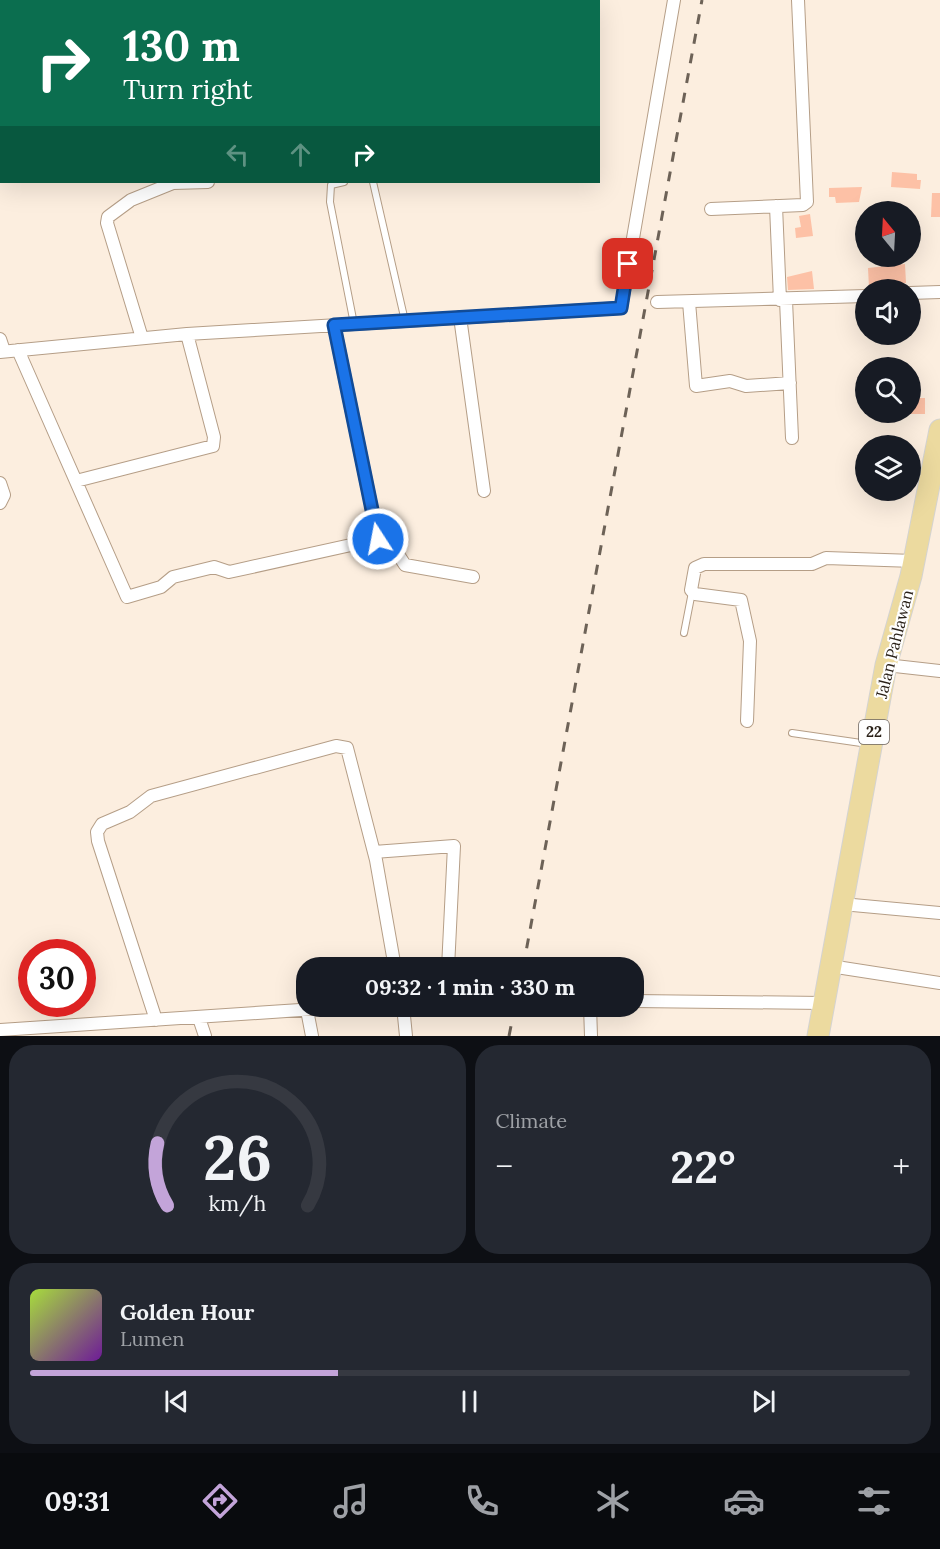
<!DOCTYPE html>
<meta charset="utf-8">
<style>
body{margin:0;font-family:Lora,serif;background:#242831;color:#f1f3f6;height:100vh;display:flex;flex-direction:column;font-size:22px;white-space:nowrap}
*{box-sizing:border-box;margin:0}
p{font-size:20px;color:#9ea1a6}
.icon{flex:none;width:33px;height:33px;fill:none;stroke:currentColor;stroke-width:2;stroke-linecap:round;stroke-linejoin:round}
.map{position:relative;height:1036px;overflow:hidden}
.details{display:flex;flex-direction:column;gap:9px;padding:9px;background:#0d0f14;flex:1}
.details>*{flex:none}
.banner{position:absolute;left:0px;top:0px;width:600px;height:183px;box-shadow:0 6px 24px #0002;background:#0b6e4f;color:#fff;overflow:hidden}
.needle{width:39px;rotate:342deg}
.tools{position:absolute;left:855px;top:201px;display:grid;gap:12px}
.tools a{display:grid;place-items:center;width:66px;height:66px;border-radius:50%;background:#171b24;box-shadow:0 6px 24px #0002;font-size:30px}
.speed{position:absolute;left:18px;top:939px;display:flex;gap:12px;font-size:30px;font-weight:700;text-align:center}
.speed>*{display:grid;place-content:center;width:78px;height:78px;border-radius:50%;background:#171b24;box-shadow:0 6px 24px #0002;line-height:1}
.speed .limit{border:9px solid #d22;background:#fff;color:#111}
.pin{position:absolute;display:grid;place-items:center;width:51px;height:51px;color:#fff;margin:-26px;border-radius:12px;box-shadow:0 3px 9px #0006}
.me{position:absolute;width:66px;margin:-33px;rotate:349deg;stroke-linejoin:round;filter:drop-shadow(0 0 4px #0008)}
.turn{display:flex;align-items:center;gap:21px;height:126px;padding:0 24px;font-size:27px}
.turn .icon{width:78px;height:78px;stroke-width:2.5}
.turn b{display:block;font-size:42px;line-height:51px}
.lanes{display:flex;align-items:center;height:57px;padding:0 24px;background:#0003;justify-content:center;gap:30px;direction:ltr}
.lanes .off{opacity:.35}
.big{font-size:45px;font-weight:700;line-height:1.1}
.details .card{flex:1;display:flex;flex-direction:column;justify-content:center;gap:9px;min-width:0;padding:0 21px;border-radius:24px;background:#242831}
.details .dial{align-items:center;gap:0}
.dial svg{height:156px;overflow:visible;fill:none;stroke:#363941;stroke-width:7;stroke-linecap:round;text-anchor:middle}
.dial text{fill:#f1f3f6;stroke:none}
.song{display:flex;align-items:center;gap:18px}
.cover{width:72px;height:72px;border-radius:9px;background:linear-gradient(135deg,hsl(80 70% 55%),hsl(280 70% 35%))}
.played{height:6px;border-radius:3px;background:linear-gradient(90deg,#c3a4d9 35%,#363941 35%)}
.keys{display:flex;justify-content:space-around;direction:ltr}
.heat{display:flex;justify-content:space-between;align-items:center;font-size:33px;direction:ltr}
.details .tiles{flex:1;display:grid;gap:9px;grid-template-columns:1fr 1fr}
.card:last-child{grid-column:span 2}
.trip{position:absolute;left:296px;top:957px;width:348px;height:60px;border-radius:24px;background:#171b24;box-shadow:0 6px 24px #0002;font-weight:700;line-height:60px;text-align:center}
.dock{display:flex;height:96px;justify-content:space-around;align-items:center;background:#090b0e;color:#9ea1a6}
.dock .icon{width:42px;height:42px}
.dock .current{color:#c3a4d9}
.dock b{font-size:27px;color:#f1f3f6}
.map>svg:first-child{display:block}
.building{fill:#fdc1a6}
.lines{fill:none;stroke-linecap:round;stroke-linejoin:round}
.service-casing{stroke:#b59e87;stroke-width:8}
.minor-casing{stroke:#b59e87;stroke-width:14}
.trunk-casing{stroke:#d4d3d1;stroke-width:23}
.service{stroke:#fff;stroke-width:6}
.minor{stroke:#fff;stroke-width:12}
.trunk{stroke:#ecda9f;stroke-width:21}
.rail{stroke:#6d6257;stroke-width:3;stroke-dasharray:10 10;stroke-linecap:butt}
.route-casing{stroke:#114b97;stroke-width:15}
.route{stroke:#1a73e8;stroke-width:10}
.labels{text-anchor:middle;stroke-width:4.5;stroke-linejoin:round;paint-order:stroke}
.shield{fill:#fefefe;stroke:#6a635d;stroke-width:1.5}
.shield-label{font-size:15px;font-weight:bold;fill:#2a2118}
.street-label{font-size:16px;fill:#2a2118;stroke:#fefefe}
</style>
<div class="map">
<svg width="940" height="1036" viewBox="0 0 940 1036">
<rect width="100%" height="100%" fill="#fceedf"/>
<path class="building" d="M892,172l25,2v6h4l-1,9 -29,-2z
M862,187l-3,15 -23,1 -1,-6h-6v-9z
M932,193h8v24h-9z
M810,214l3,22 -17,2 -1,-10 6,-1 -2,-11z
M905,264l1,19 -26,2v5l-11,-2 -1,-20z
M812,271l2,18 -26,1 -1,-13z
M910,398h15v16h-15z"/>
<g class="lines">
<g class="service-casing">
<path id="service" d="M339,0l1,2
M344,182l-13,3 -1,17 24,122
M373,182l32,139
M684,633l8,-41
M792,733l76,11"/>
</g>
<g class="minor-casing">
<path id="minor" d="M130,0v2
M227,0l1,2
M424,0l1,2
M582,2l10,-2
M0,87h2
M776,206l4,94
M711,209l92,-4 4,-3 -9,-202
M910,293l30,-1
M786,300l6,138
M657,302l209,-6
M689,302l7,84 34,-5 16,5 44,-3
M460,317l24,174
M334,325l44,214
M142,338l-35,-115 1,-6 23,-17 42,-17 35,-1
M0,339l4,12
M18,350l109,247 34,-10 12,-10 41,-10 15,5 149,-33 16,9 11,17 68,12
M0,352l187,-18 434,-26 53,-308
M76,481l137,-35 1,-9 -27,-103
M0,483l4,12 -4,8
M886,665l54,6
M747,721l3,-80 -9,-41 -46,-6 -4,-4 4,-22 9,-4h108l14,-6 88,3
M374,852l80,-6 -6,122
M842,904l98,9
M830,966l110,17
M633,1001l190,2
M403,1006l3,30
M590,1006l1,30
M307,1010l5,26
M199,1018l6,18
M156,1020l-58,-179 -1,-9 5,-8 28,-12 21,-16 185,-50 11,2 29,112 19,108
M0,1030l361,-24"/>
</g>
<g class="trunk-casing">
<path id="trunk" d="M818,1036l68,-371 25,-89 29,-146"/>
</g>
<use href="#service" class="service"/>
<use href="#minor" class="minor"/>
<use href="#trunk" class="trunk"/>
<path class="rail" d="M523,968l179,-968
M509,1036l6,-30"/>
</g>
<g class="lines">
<g class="route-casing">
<path id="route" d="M378,539l-44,-214 287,-17 7,-44"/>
</g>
<use href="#route" class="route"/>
</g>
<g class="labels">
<rect class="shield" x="859" y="720" width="30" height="24" rx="4.5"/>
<g class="shield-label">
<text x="874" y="737">22</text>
</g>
<g class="street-label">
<text transform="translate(894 644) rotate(-76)" y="6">Jalan Pahlawan</text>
</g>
</g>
</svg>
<div class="tools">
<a><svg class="needle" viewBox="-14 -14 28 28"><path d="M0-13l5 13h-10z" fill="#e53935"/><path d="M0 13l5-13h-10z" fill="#9ea1a6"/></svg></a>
<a><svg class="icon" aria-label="sound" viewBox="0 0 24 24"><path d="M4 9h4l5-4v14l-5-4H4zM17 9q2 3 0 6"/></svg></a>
<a><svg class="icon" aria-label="search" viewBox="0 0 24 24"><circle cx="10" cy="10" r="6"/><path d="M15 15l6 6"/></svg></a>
<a><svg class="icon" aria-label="layers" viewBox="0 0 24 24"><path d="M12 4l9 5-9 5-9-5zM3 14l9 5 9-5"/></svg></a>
</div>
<div class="speed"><div class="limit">30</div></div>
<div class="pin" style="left:628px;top:264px;background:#d93025"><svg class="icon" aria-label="arrive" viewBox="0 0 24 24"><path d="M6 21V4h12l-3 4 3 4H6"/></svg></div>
<svg class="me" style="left:378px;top:539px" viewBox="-20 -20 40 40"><circle r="17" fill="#1a73e8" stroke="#fff" stroke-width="3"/><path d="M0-11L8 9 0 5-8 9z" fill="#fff"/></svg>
<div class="trip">09:32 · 1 min · 330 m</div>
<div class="banner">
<div class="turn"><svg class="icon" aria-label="right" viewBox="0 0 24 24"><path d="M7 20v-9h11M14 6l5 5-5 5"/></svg><div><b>130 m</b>Turn right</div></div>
<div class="lanes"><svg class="icon off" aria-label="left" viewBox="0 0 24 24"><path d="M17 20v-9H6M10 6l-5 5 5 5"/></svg><svg class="icon off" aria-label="ahead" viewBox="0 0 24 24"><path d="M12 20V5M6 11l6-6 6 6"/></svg><svg class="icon" aria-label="right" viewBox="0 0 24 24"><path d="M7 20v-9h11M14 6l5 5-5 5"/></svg></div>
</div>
</div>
<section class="details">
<div class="tiles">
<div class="card dial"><svg viewBox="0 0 100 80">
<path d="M14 69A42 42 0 1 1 86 69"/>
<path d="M14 69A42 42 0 0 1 9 37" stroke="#c3a4d9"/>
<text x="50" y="56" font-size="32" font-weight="700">26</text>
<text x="50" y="72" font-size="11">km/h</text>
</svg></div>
<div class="card"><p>Climate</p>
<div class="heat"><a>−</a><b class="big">22°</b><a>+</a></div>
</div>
<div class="card">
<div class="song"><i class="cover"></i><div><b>Golden Hour</b><p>Lumen</p></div></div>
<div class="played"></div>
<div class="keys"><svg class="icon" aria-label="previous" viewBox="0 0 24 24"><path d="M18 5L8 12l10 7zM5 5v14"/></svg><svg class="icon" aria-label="pause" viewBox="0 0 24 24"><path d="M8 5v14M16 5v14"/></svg><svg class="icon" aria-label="next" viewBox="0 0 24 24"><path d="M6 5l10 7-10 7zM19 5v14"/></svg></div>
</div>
</div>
</section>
<nav class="dock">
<b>09:31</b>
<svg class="icon current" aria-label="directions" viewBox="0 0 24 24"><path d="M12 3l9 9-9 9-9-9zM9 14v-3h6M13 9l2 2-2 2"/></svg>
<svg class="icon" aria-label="music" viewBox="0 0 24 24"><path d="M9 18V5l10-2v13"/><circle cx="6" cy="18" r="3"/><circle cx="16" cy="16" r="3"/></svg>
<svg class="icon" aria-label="phone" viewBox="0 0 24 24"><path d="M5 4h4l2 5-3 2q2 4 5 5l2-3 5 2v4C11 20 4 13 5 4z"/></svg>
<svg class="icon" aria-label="climate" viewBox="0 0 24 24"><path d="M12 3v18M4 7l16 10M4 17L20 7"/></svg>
<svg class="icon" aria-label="car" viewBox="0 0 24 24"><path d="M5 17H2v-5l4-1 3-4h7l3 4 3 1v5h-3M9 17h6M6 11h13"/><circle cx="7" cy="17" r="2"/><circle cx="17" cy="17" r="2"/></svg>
<svg class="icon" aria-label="filters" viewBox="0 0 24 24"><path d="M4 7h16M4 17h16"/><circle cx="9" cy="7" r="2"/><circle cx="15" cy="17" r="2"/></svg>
</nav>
